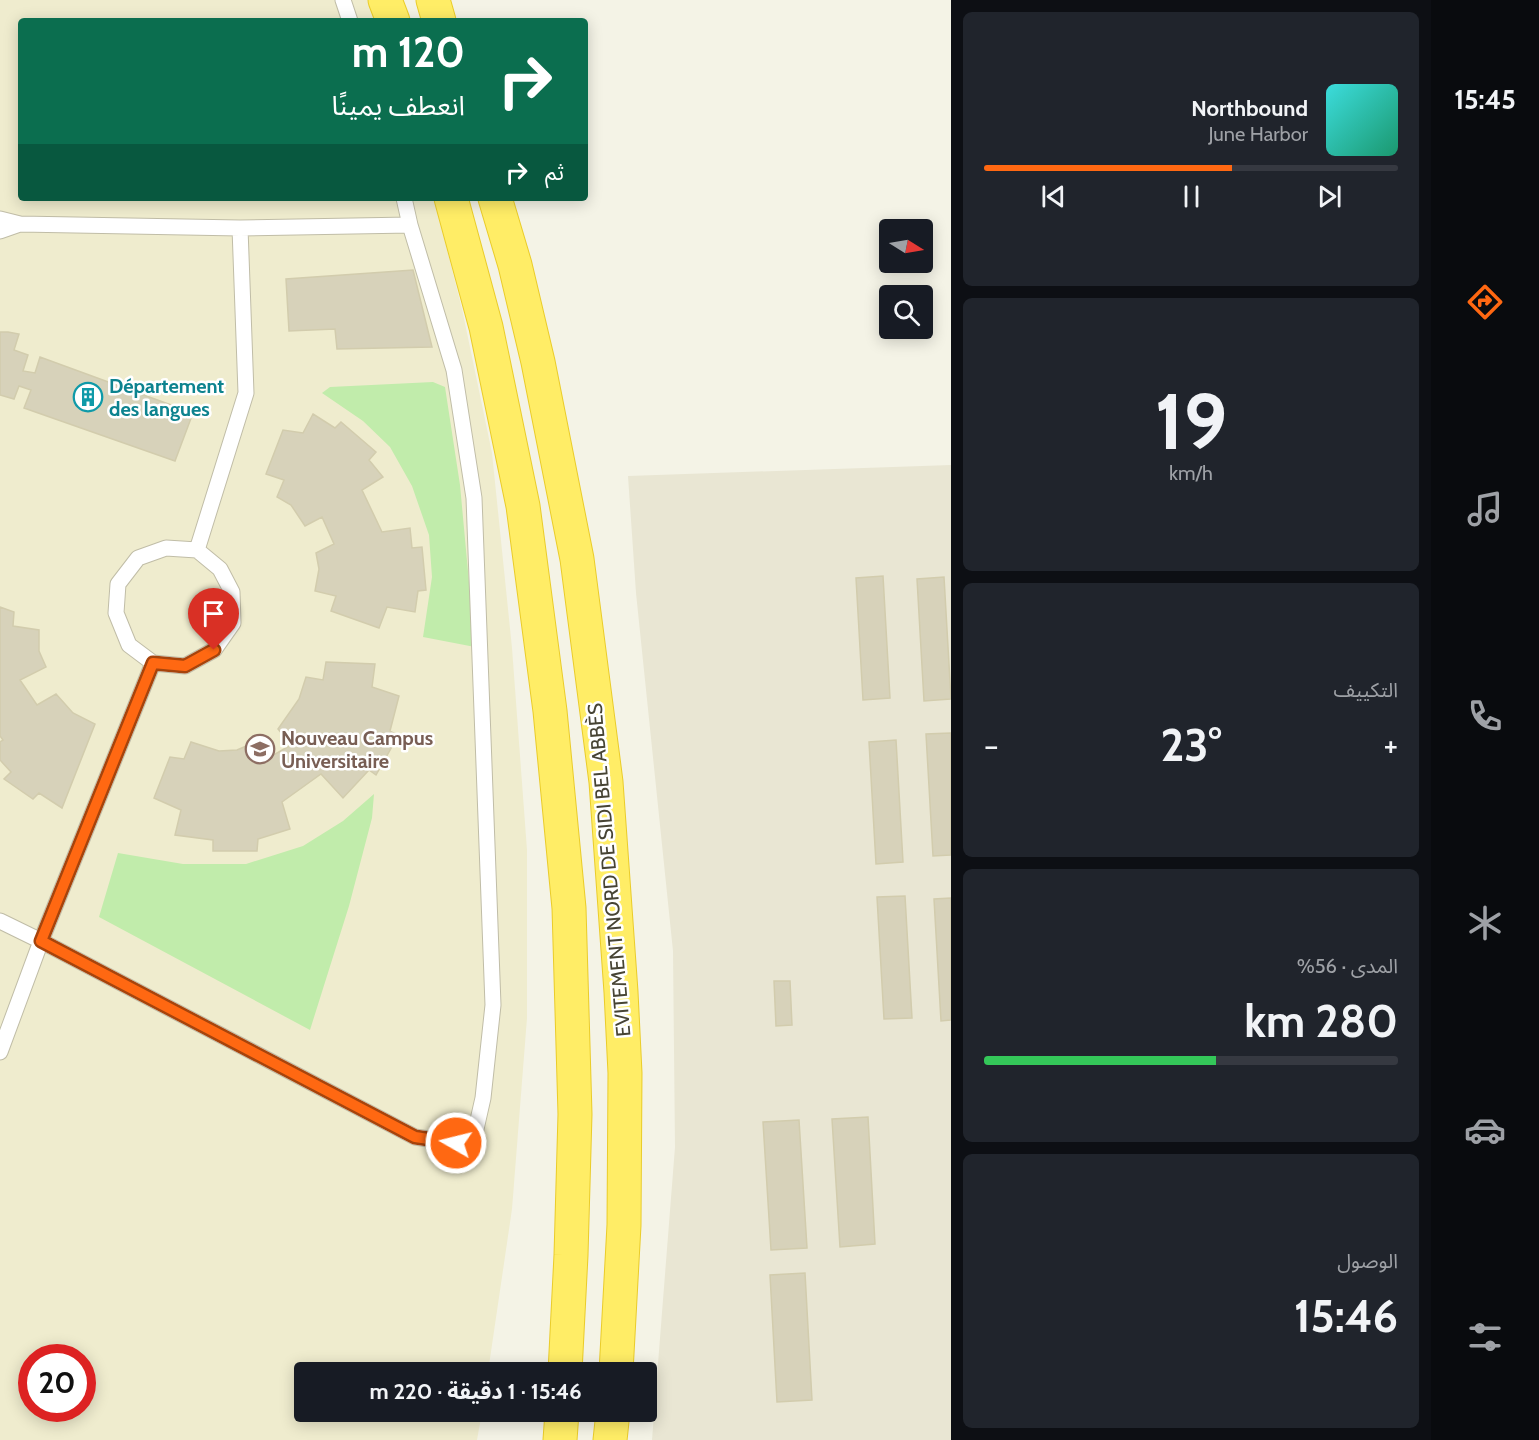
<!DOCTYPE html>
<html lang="ar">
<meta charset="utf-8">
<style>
body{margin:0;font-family:Cabin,"Noto Sans Arabic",sans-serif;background:#20242c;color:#f1f3f6;direction:rtl;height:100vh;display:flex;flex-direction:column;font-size:22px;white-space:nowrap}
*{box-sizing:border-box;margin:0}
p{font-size:20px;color:#9ea1a6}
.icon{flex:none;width:33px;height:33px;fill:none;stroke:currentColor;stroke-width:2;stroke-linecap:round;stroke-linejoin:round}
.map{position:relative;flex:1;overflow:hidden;direction:ltr}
.drawer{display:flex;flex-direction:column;gap:12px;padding:12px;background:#0d0f14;width:480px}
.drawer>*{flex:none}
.top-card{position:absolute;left:18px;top:18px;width:570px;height:183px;border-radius:6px;box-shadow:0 3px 15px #0003;direction:rtl;background:#0b6e4f;color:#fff;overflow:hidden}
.needle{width:39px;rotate:101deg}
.fabs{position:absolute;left:879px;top:219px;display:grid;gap:12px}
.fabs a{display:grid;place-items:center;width:54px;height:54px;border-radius:6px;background:#171b24;box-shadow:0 3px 15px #0003;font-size:30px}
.speed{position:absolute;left:18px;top:1344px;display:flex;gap:12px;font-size:30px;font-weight:700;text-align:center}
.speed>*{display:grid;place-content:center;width:78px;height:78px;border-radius:50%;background:#171b24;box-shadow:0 3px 15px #0003;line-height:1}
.speed .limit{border:9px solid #d22;background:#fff;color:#111}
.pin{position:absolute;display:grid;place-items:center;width:51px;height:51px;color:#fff;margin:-62px -26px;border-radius:50% 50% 50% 0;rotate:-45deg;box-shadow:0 0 6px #0007}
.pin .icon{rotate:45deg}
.me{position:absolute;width:66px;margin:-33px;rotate:278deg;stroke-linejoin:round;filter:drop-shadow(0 0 4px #0008)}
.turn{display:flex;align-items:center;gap:21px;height:126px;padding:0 24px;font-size:27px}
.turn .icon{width:78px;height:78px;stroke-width:2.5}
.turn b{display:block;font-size:42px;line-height:51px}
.then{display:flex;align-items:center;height:57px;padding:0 24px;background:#0003;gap:12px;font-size:22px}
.big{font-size:45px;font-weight:700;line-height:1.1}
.drawer .card{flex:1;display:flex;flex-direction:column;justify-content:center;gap:9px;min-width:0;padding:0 21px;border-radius:9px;background:#20242c}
.drawer .dial{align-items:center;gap:0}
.dial b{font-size:78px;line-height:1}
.song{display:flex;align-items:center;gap:18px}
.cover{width:72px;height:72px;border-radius:9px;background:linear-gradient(135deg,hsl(180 70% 55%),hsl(160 70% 35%))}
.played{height:6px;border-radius:3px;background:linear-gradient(90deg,#ff6812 60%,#363941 60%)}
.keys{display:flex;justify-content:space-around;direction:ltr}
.heat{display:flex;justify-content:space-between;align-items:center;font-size:33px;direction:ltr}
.charge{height:9px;border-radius:4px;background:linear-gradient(90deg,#34c759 56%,#363941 0)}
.trip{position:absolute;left:294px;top:1362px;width:363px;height:60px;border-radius:6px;background:#171b24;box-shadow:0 3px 15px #0003;font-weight:700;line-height:60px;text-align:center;direction:rtl}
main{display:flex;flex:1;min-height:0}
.tabs{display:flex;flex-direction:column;width:108px;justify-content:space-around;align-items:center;background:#090b0e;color:#9ea1a6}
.tabs .icon{width:42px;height:42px}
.tabs .selected{color:#ff6812}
.tabs b{font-size:27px;color:#f1f3f6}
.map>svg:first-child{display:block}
.residential{fill:#e9e6d3}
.education{fill:#efecce;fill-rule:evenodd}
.green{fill:#c1ecab}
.building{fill:#d7d2ba;stroke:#d2ccad;stroke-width:1.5}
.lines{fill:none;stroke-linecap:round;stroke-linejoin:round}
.lane-casing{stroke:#c0bda7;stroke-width:17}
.highway-casing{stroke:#eacc2a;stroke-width:35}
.lane{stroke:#fff;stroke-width:15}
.highway{stroke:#ffed66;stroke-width:33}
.route-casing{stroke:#a6440c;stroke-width:15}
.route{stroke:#ff6812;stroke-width:10}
.labels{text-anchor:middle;stroke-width:5;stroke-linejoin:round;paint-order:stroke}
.culture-label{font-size:20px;font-weight:bold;fill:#0d838f;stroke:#fff;text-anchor:start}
.education-label{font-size:20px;font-weight:bold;fill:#785e54;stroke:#fff;text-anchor:start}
.street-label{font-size:20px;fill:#474434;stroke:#fff}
</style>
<main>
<nav class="tabs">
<b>15:45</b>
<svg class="icon selected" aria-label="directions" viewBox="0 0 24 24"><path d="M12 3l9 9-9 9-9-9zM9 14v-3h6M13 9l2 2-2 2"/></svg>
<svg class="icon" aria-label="music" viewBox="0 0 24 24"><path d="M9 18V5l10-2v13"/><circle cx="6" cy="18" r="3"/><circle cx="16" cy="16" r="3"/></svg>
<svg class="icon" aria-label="phone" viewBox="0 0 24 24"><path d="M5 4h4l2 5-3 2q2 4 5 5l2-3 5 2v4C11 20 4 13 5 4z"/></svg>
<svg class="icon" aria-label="climate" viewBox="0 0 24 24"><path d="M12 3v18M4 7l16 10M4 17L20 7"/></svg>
<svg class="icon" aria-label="car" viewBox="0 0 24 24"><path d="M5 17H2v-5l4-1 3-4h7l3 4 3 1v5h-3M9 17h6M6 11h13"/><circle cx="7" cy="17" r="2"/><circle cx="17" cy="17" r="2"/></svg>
<svg class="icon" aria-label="filters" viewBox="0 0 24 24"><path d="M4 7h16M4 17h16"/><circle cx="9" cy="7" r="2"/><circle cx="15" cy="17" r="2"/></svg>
</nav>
<section class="drawer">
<div class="card">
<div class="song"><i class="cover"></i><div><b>Northbound</b><p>June Harbor</p></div></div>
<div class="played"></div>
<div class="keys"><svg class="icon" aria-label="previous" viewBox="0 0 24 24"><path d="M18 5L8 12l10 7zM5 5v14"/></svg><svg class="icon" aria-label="pause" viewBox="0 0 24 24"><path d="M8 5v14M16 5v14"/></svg><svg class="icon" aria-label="next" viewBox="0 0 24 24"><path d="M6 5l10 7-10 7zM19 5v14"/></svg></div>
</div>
<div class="card dial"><b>19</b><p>km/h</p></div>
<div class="card"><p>التكييف</p>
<div class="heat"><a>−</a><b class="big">23°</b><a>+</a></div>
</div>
<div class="card"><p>المدى · 56%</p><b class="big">280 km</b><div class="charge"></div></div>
<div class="card"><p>الوصول</p><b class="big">15:46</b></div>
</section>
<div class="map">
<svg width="951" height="1440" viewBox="0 0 951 1440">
<rect width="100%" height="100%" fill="#f4f3e6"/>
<path class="residential" d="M951,465v975h-299l23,-293 -2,-196 -37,-358 -8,-117z"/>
<path class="education" d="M0,0h368l7,21h-354v177h413l28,111 30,144 20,195 15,202v168l-15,191 -24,163h-184v40h178l-5,28h-477zM32,1358h50v50h-50z"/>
<path class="green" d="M433,382l12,5 15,98 15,162 -52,-10 9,-60 -3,-42 -17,-49 -22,-39 -27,-26 -41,-28 8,-6z
M374,794l-2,24 -23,88 -39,124 -211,-113 19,-64 65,11h63l57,-18 40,-25z"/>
<path class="building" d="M413,270l19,77 -95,2 -2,-20 -46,2 -3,-52z
M0,332h8l11,2 -5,16 14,5 -5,16 12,2 5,-16 153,56 -18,48 -151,-53 7,-18 -12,-4 -5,13 -14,-4z
M313,414l22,14 6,-6 35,30 -7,8 14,17 -21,13 20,42 28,-4 2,20 10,-1 4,43 -8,1 -3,21 -28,-5 -8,21 -48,-17 5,-15 -21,-5 4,-22 -3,-16 18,-9 -12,-27 -17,9 -14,-21 -14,-8 7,-17 -18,-6 17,-44 20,3z
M883,576l7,122 -27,2 -7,-122z
M944,577l7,122 -27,2 -7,-122z
M0,607l14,5 -1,14 26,4v21l7,16 -26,13 17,25 19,-11 17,19 22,11 -33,84 -23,-15 -6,6 -29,-20 7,-7 -11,-12v-18l3,-2 -3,-4z
M326,662l49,2 -3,23 27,9 -9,35 8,5 -22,39 -7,-5 -26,28 -22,-24 -39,28 8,27 -32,10 -1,12h-44v-11l-38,-5 6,-25 -27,-12 16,-41 14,2 7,-17 28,9 18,-1 21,-9 7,19 26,-15 -13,-16 21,-30 7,-22 17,3z
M951,733v122l-18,1 -7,-122z
M896,740l7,122 -27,2 -7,-122z
M905,896l7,122 -28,1 -7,-122z
M951,898v122l-10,1 -7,-122z
M774,981h16l2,44 -16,1z
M868,1117l7,127 -35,3 -8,-128z
M799,1120l8,128 -36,2 -8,-128z
M805,1273l7,127 -35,2 -7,-127z"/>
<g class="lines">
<g class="lane-casing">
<path id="lane" d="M343,0l7,21
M0,219l20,5 -20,7
M20,224l220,4
M166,548l31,2 23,19 12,23 1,31 -19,27 -29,16 -32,-3 -24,-18 -13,-32 2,-29 20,-26z
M197,550l49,-157 -6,-165 170,-3 -6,-27
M0,921l41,20 374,196 41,6 11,-3 9,-11 7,-31 10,-93 -19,-507 -20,-128 -44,-145
M0,1052l41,-111 112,-278"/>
</g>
<g class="highway-casing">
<path id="highway" d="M385,0l8,21
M433,0l6,21
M451,198l35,129 37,179 27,205 19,197 6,206 -4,141 -6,117
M495,198l20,67 23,97 39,197 29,223 15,210 4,81 -1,152 -8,147
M560,1440l2,-28
M610,1440l3,-28"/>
</g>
<use href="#lane" class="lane"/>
<use href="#highway" class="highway"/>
</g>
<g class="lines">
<g class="route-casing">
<path id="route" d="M214,650l-29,16 -32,-3 -112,278 374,196 41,6"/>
</g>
<use href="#route" class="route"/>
</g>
<defs>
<g id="building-ring" transform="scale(1.5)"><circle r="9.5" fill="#fff" stroke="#0f9aa8" stroke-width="1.5"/><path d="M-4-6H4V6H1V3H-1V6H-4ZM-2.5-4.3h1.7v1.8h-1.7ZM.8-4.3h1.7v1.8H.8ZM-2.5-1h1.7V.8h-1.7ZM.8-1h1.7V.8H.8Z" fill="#0f9aa8"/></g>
<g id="university-ring" transform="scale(1.5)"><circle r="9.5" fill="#fff" stroke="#8d6e63" stroke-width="1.5"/><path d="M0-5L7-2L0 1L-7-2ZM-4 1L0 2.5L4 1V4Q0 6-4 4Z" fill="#8d6e63"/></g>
</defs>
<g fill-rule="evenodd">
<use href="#building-ring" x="88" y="397"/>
<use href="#university-ring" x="260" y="749"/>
</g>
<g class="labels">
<g class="culture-label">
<text x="109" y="393">Département<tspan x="109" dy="23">des langues</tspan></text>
</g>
<g class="education-label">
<text x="281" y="745">Nouveau Campus<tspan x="281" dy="23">Universitaire</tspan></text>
</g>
<g class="street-label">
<text transform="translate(609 870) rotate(-95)" y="7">EVITEMENT NORD DE SIDI BEL ABBÈS</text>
</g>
</g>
</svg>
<div class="fabs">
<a><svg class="needle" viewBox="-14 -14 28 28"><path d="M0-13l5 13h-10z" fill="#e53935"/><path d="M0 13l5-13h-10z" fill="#9ea1a6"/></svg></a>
<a><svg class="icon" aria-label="search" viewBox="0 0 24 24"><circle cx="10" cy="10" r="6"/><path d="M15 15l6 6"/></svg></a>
</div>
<div class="speed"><div class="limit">20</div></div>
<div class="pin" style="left:214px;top:650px;background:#d93025"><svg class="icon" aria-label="arrive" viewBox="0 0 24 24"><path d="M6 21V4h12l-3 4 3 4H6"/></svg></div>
<svg class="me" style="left:456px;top:1143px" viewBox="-20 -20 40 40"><circle r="17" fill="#ff6812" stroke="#fff" stroke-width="3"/><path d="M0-11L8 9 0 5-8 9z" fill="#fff"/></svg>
<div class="trip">15:46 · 1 دقيقة · 220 m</div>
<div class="top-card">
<div class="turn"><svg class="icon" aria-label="right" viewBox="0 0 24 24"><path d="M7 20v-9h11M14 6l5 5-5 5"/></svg><div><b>120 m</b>انعطف يمينًا</div></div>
<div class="then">ثم<svg class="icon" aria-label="right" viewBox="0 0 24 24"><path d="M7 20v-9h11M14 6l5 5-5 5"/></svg></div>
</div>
</div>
</main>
